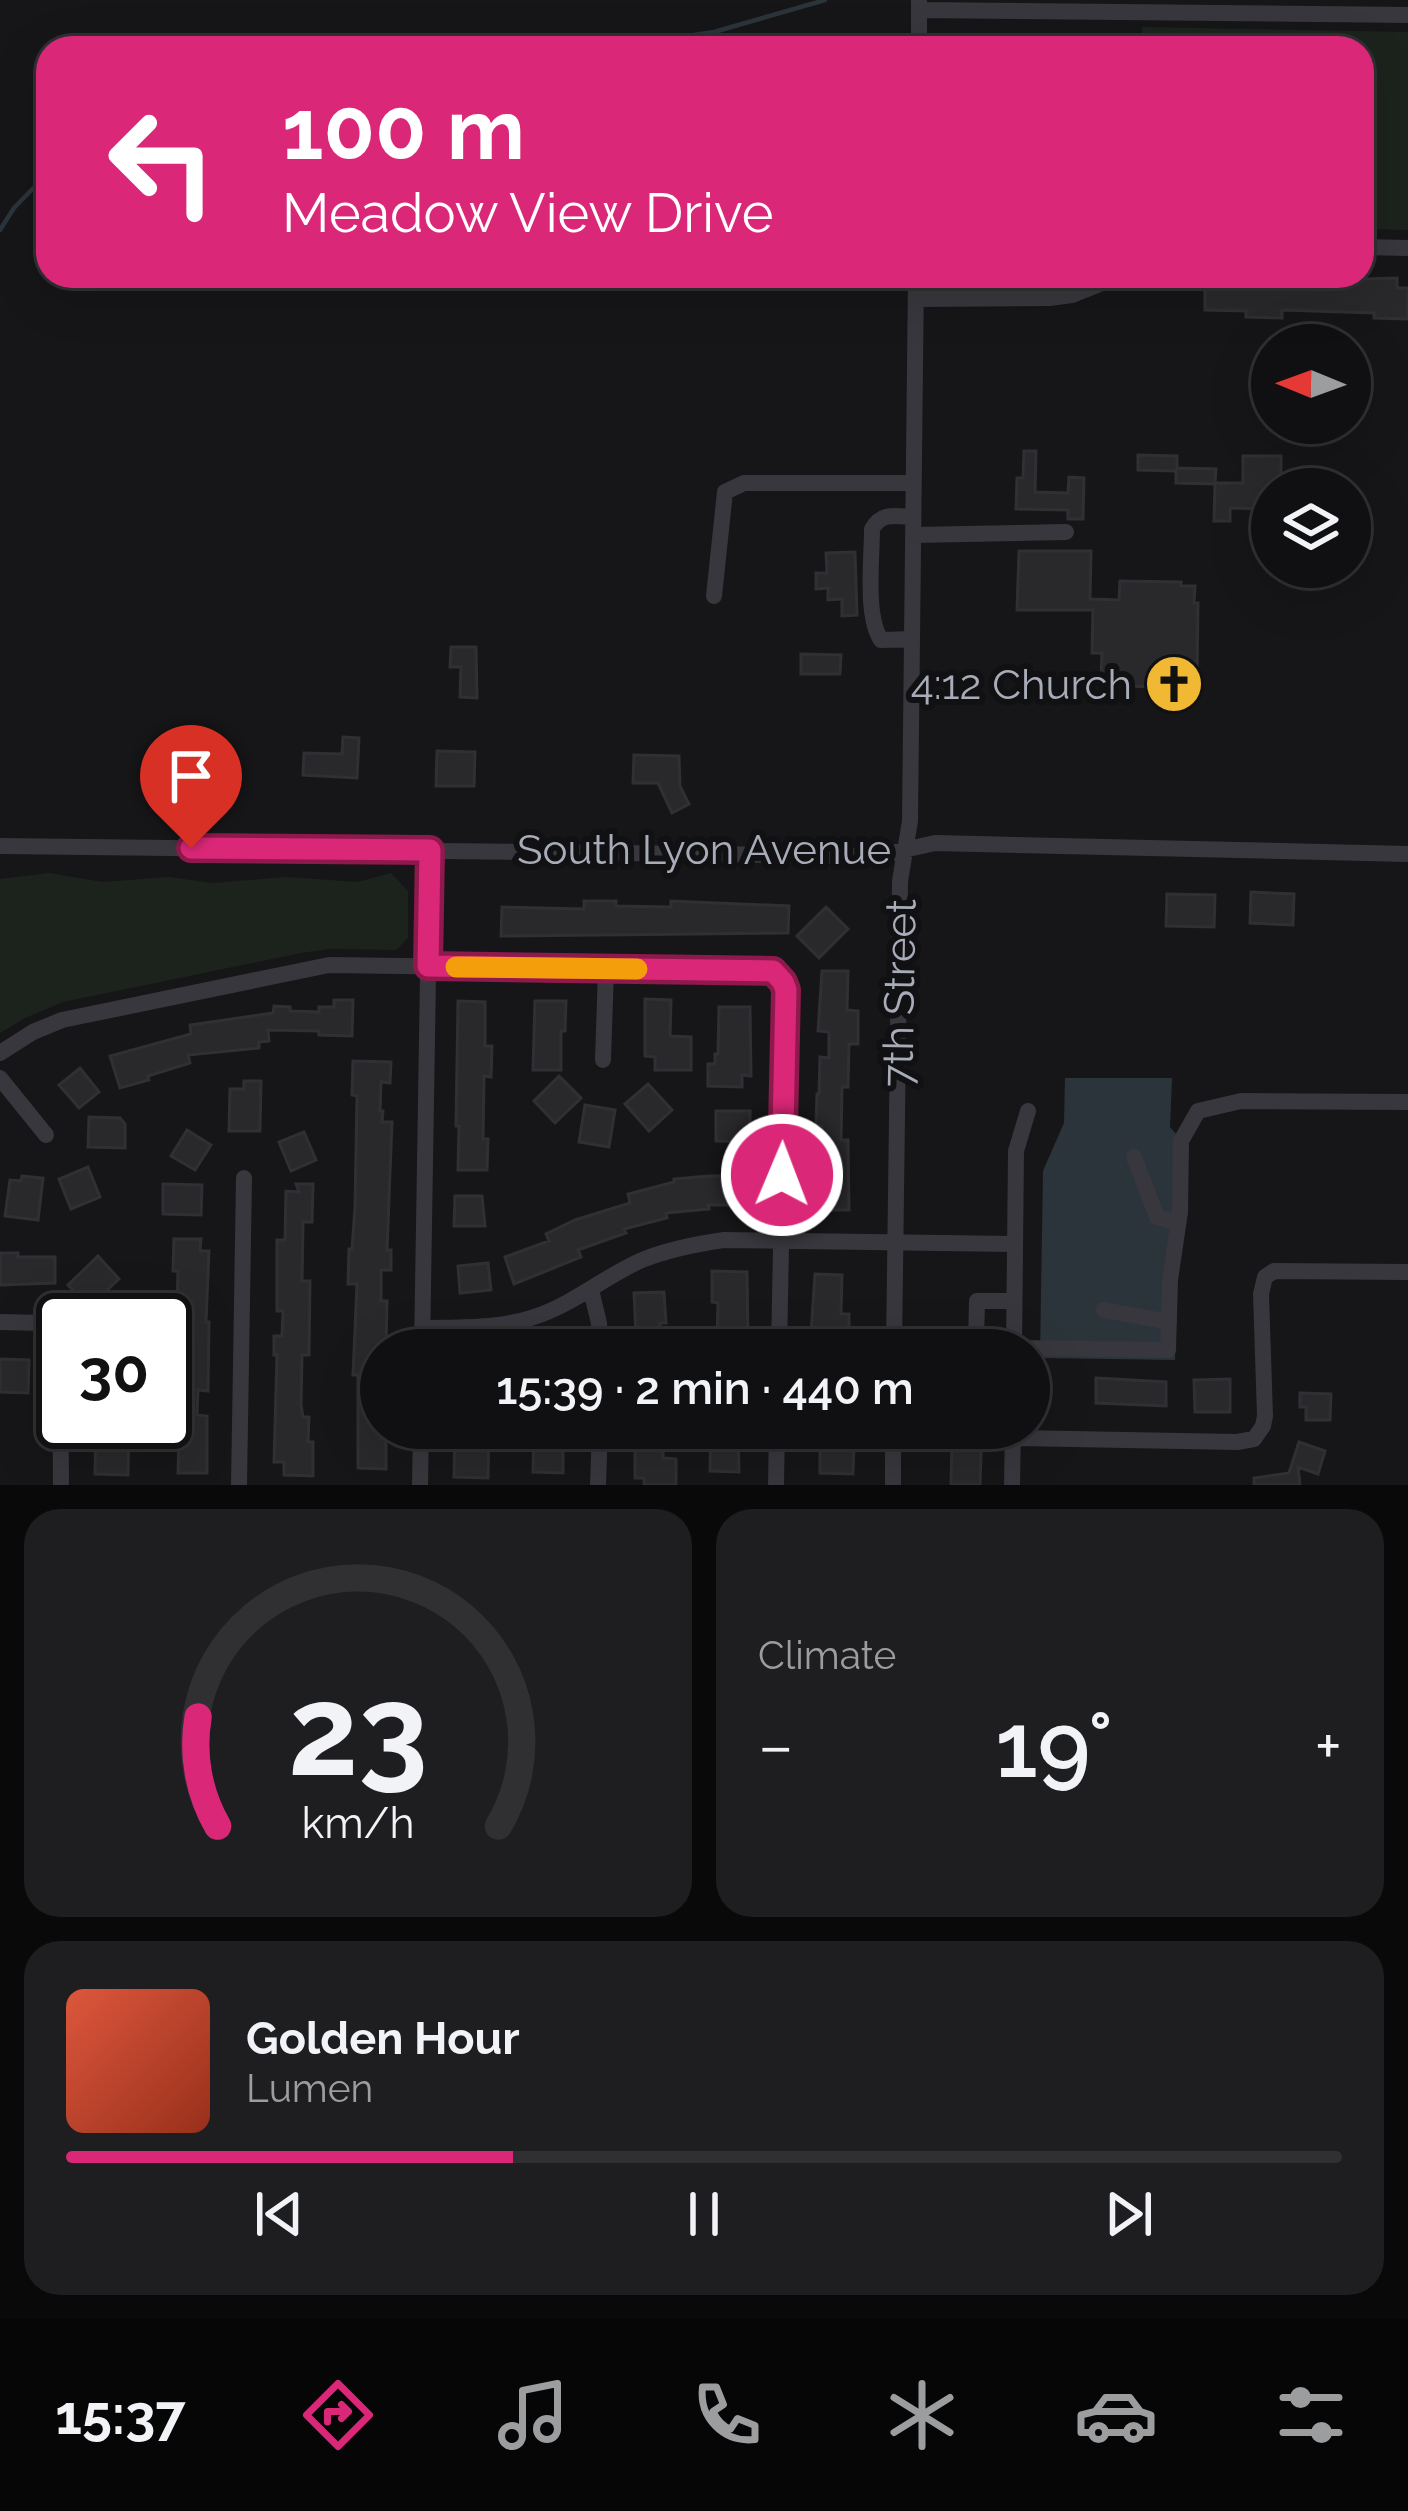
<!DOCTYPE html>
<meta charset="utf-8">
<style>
body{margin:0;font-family:Raleway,sans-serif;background:#1e1e20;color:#f1f3f6;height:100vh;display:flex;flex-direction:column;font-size:45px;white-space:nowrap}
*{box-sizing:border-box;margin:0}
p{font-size:39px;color:#9c9d9f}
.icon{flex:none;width:66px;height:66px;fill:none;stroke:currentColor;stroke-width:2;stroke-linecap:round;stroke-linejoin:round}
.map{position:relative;height:1485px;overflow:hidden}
.sheet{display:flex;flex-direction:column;gap:24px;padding:24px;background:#09090a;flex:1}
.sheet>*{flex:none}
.banner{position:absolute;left:36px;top:36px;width:1338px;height:252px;border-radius:36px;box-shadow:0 12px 48px #0002,0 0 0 3px #303032;background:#db2777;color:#fff;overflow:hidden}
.needle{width:78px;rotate:271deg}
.fabs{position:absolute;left:1251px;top:324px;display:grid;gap:24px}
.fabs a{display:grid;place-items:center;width:120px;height:120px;border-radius:50%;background:#101012;box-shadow:0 12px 48px #0002,0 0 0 3px #303032;font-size:60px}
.speed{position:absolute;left:36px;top:1293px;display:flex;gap:24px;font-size:60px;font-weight:700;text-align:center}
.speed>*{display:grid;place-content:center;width:156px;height:156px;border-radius:50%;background:#101012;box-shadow:0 12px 48px #0002,0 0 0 3px #303032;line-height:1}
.speed .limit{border:6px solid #111;border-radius:18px;background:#fff;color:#111}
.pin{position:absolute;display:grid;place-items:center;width:102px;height:102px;color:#fff;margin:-123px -51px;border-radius:50% 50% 50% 0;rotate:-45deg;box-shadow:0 0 12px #0007}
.pin .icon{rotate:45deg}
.me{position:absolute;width:132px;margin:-66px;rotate:1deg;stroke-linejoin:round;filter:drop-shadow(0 0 9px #0008)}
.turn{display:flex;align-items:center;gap:42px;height:252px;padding:0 48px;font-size:54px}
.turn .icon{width:156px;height:156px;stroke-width:2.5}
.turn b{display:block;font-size:84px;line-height:102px}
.big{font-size:90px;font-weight:600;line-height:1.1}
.sheet .card{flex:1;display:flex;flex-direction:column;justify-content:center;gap:18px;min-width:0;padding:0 42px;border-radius:36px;background:#1e1e20}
.sheet .dial{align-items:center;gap:0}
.dial svg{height:312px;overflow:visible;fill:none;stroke:#303032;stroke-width:7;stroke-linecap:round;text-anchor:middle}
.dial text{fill:#f1f3f6;stroke:none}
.song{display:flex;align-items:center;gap:36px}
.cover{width:144px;height:144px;border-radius:18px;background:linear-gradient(135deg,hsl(10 70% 55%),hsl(10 70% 35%))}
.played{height:12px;border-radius:6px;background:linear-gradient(90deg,#db2777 35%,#303032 35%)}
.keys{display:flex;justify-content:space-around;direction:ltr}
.heat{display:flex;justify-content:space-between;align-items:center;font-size:66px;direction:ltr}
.sheet .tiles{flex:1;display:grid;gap:24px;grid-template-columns:1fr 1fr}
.card:last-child{grid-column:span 2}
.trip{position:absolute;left:360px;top:1329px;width:690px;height:120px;border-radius:60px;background:#101012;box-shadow:0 12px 48px #0002,0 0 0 3px #303032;font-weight:600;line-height:120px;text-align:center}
.tabs{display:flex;height:192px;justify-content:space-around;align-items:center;background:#060607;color:#9c9d9f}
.tabs .icon{width:84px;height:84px}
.tabs .active{color:#db2777}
.tabs b{font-size:54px;color:#f1f3f6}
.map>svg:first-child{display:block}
.green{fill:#1c231d}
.water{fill:#2c343b}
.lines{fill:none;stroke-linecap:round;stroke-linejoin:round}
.stream{stroke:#2c343b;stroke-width:4.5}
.building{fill:#29292c;stroke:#303034;stroke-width:3}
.minor{stroke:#37373d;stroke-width:16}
.route-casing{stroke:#8e194d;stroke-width:30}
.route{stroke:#db2777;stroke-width:21}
.slow{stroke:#f59e0b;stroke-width:21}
.labels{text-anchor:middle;stroke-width:12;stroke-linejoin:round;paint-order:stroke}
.poi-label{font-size:42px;fill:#a8acb8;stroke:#111113;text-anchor:end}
.street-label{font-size:42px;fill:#a8acb8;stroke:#111113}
</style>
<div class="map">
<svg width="1408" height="1485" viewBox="0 0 1408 1485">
<rect width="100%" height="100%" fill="#161618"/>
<path class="green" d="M1142,27l266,5v198l-46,-1v-181h-220z
M49,873l54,9 66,-5 44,6 73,-6 72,5 33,-9 17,18v47l-12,12 -67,-1 -28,4 -238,49 -38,16 -25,15v-154z"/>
<path class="water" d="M1065,1078h107l-2,49 19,22 -12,129 -2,82 -135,-2 3,-187 21,-48z"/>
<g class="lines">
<path class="stream" d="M311,48l19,-3 303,-1 81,-12 111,-32
M0,230l14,-22 34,-35"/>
</g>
<path class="building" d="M1217,276l114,4 66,-2v10h11v31l-34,-1v-5l-92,-3v8l-36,-1v-6l-41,-1v-25h12z
M1024,451h12l-1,41 33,1 1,-16 15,1 -1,41h-15v-9l-52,-1 1,-31h6z
M1138,455l39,1v12l39,1 -1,14h28v-27h38v33h-9v20l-42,-1v13h-16l1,-37 -39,-1v-12l-38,-1z
M1019,551h72l-1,48 29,1 1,-19 61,1v4h14l-1,17h4l-1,74 -24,-1v11l-55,-1v-6l-17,-1 1,-26h-10l1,-43h-76z
M855,552l2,63 -15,1v-17l-14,1v-12l-12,1v-16h11l-1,-20z
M451,647h25l1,51 -17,-1 1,-30h-11z
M801,654l40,1 -1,19h-39z
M343,737l16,1 -2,40 -54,-3 1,-22 38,1z
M437,751l38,1 -1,34h-38z
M634,755l45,1 1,30 9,18 -17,9 -14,-30h-25z
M1251,892l43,2 -1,31 -43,-2z
M1167,894l48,1 -1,32 -48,-1z
M584,901h32v5l55,1v-6l118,5 -1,27 -287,3 1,-29 82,2z
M826,907l22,22 -29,29 -22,-22z
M822,971h26l-1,39 11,1v33h-9l-1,43h-6l-1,53h7l1,70h-32l-3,-59h8v-25l-6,-1 1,-31h2l1,-37 9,1v-26l-11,-1z
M645,999l26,1 -1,36 21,1v33h-36v-13l-10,-1z
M334,1000h19l-1,36 -33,-1v-4l-51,-1 1,11 -10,1v6l-71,7 2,8 -42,13 1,4 -29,8 -10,-32 81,-22 -1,-9 83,-12 1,-7 16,1v4l29,1v-5h15z
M458,1001l27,1v44h7l-1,31 -7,-1 -1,63h5l-1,31h-29l1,-44h-3z
M535,1001h31l-1,30h-4v39h-28z
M719,1007h31l1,69 -9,-1v12l-34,-1v-22h7v-10h3z
M353,1061l38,1 -1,21 -9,-1 -1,29h3l-1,11h10l-5,128h4v20h-10v31h6l-1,49h-5v88h5v31l-28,-1v-93h-5l4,-91h-9l1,-35h3l3,-42 2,-111 -5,-1z
M80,1068l19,24 -20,16 -20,-23z
M559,1076l22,22 -26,25 -21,-22z
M244,1081h17l-1,50h-31l1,-42h14z
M648,1084l24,26 -23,21 -24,-27z
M585,1105l30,5 -6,37 -30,-5z
M716,1111h34v31l-34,-1z
M89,1117l31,1 5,6v24l-37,-1z
M187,1130l24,15 -16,25 -24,-14z
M304,1132l12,28 -25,11 -12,-29z
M88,1167l12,30 -29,12 -12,-30z
M22,1176l21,2 -5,42 -33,-4 5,-36 11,1z
M708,1176h43v29h-43l1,4 -43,4 1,5 -43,11 2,4 -48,17 3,7 -67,27 -9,-27 44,-16 -3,-7 29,-14 55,-17 -2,-9 46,-12v-3z
M163,1184l39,1 -1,30 -38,-1z
M296,1184h17l-1,38h-9l-1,59h8l-1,74h-7l-1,50 2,12h6l-1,25h5v34l-29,-1v-13h-10l3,-107h-3v-19h8l1,-25h-6v-71h8l1,-49 13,1z
M455,1196h27l3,30h-31z
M174,1239h27l-1,12h9l-3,71h3l-1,69 -10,-1 -1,25 10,1v57h-29l1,-38h-11l1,-34h6l2,-41h4l1,-52h-5l1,-37h-5z
M0,1253h18v4h37v26l-55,2z
M98,1256l21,23 -30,28 -21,-22z
M488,1263l3,27 -31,3 -2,-27z
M712,1271l35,1 1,69h-31l1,-38 -6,-1z
M815,1274l27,1 -1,39h8v33l-29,-1v-11l-9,-1z
M664,1292l2,31h-6v27h-27v-15h3l-2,-42z
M0,1359l29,1 -1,33 -28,-1z
M1096,1378l70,4v24l-70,-3z
M1230,1379v33h-35l-1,-32z
M1300,1393l31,1 -1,26h-24v-13h-6z
M96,1422h33l-1,53 -33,-1z
M455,1428h34l-1,50 -34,-1z
M534,1428h23v15h6v30l-30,-1z
M635,1428h28v30l13,1v26h-32v-7h-9z
M711,1428h27l1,44 -29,-1z
M820,1428h22v16l12,1 -1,29 -33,-1z
M945,1428h37l-2,57h-29l1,-45h-8z
M1299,1442l26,9 -7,23 -20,-7 2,18h-46v-7l35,-5z"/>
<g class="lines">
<path class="minor" d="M919,10l489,5
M919,48v-47
M1362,247l46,1
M1055,276l4,21
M916,299l133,-1 23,-3 47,-19
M913,535l153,-3
M714,596l11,-104 19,-9h170
M912,639l-31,1c-16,-24 -9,-81 -9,-111 10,-17 23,-13 41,-12
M0,846l877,10 58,-13 473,11
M0,1053l33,-21 29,-12 267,-55 444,6 10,11 3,8 -7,360
M603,1060l3,-91
M0,1078l46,57
M1134,1157l23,60 21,6
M591,1290l8,33 1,27
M1104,1310l65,12
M0,1322l45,1 15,12 1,150
M423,1328c37,-1 76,1 111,-11 40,-13 71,-41 108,-57 27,-11 54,-16 82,-20l289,4
M1013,1341h-37l1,-40h36
M1014,1348l154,2 2,-70 10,-68 1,-71 17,-30 43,-10 167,1
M422,1350l8,-500
M894,1350l6,-469 10,-60 6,-545
M1014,1350l2,-199 12,-40
M1013,1438l224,4 17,-3 9,-13 2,-10 -4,-122 4,-17 9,-6 134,1
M239,1485l5,-307
M420,1485l1,-57
M598,1485l2,-57
M776,1485l1,-57
M893,1485v-57
M1012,1485l1,-56"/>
</g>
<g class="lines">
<g class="route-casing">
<path id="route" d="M191,848l239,2 -2,116 345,5 10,11 3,8 -4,185"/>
</g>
<use href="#route" class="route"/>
<path class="slow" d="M456,967l181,2"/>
</g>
<defs>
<g id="church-disc" transform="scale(3)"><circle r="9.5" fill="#f1b834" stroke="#111113"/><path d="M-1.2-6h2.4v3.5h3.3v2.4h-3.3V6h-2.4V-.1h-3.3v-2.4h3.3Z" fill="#111"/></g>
</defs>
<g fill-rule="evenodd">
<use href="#church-disc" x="1174" y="684"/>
</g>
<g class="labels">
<g class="poi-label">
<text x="1132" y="699">4:12 Church</text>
</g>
<g class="street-label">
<text x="704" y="864">South Lyon Avenue</text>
<text transform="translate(899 993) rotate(-89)" y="15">7th Street</text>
</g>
</g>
</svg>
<div class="fabs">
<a><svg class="needle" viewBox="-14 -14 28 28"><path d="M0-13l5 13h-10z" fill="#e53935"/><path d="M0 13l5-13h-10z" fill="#9c9d9f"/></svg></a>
<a><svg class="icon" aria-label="layers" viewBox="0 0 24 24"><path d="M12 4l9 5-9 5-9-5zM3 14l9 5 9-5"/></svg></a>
</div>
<div class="speed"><div class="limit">30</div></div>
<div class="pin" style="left:191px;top:848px;background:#d93025"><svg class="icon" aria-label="arrive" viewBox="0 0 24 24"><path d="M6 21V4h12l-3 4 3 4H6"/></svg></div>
<svg class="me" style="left:782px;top:1175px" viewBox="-20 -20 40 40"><circle r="17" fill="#db2777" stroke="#fff" stroke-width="3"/><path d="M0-11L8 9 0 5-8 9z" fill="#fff"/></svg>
<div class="trip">15:39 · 2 min · 440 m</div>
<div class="banner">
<div class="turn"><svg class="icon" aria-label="left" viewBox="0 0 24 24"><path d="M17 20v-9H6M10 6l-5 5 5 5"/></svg><div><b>100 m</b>Meadow View Drive</div></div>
</div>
</div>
<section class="sheet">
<div class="tiles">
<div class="card dial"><svg viewBox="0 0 100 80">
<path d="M14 69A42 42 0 1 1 86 69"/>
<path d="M14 69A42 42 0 0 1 9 41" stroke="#db2777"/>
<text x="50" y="56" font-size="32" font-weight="700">23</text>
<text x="50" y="72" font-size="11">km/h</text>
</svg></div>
<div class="card"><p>Climate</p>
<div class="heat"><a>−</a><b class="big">19°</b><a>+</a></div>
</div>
<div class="card">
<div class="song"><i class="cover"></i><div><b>Golden Hour</b><p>Lumen</p></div></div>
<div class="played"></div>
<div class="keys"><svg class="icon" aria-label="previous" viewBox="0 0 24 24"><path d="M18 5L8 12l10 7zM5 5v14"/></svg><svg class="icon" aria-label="pause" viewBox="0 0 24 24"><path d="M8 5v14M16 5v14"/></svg><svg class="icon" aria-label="next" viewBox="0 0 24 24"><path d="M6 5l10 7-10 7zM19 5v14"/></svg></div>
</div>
</div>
</section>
<nav class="tabs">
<b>15:37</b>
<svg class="icon active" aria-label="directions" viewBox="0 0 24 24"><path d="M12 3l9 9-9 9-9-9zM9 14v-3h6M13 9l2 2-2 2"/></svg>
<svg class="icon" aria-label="music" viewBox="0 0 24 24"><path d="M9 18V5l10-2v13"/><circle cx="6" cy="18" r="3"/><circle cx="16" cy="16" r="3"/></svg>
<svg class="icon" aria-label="phone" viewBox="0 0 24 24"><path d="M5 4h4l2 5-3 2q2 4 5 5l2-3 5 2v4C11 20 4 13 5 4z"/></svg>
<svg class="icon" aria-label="climate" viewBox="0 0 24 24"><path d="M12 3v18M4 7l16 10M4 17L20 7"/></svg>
<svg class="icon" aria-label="car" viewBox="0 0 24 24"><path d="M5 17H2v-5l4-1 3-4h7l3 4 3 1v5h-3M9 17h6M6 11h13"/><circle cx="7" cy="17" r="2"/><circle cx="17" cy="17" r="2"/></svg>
<svg class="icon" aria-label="filters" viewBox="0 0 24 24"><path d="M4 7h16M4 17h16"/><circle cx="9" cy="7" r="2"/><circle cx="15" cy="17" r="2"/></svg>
</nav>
